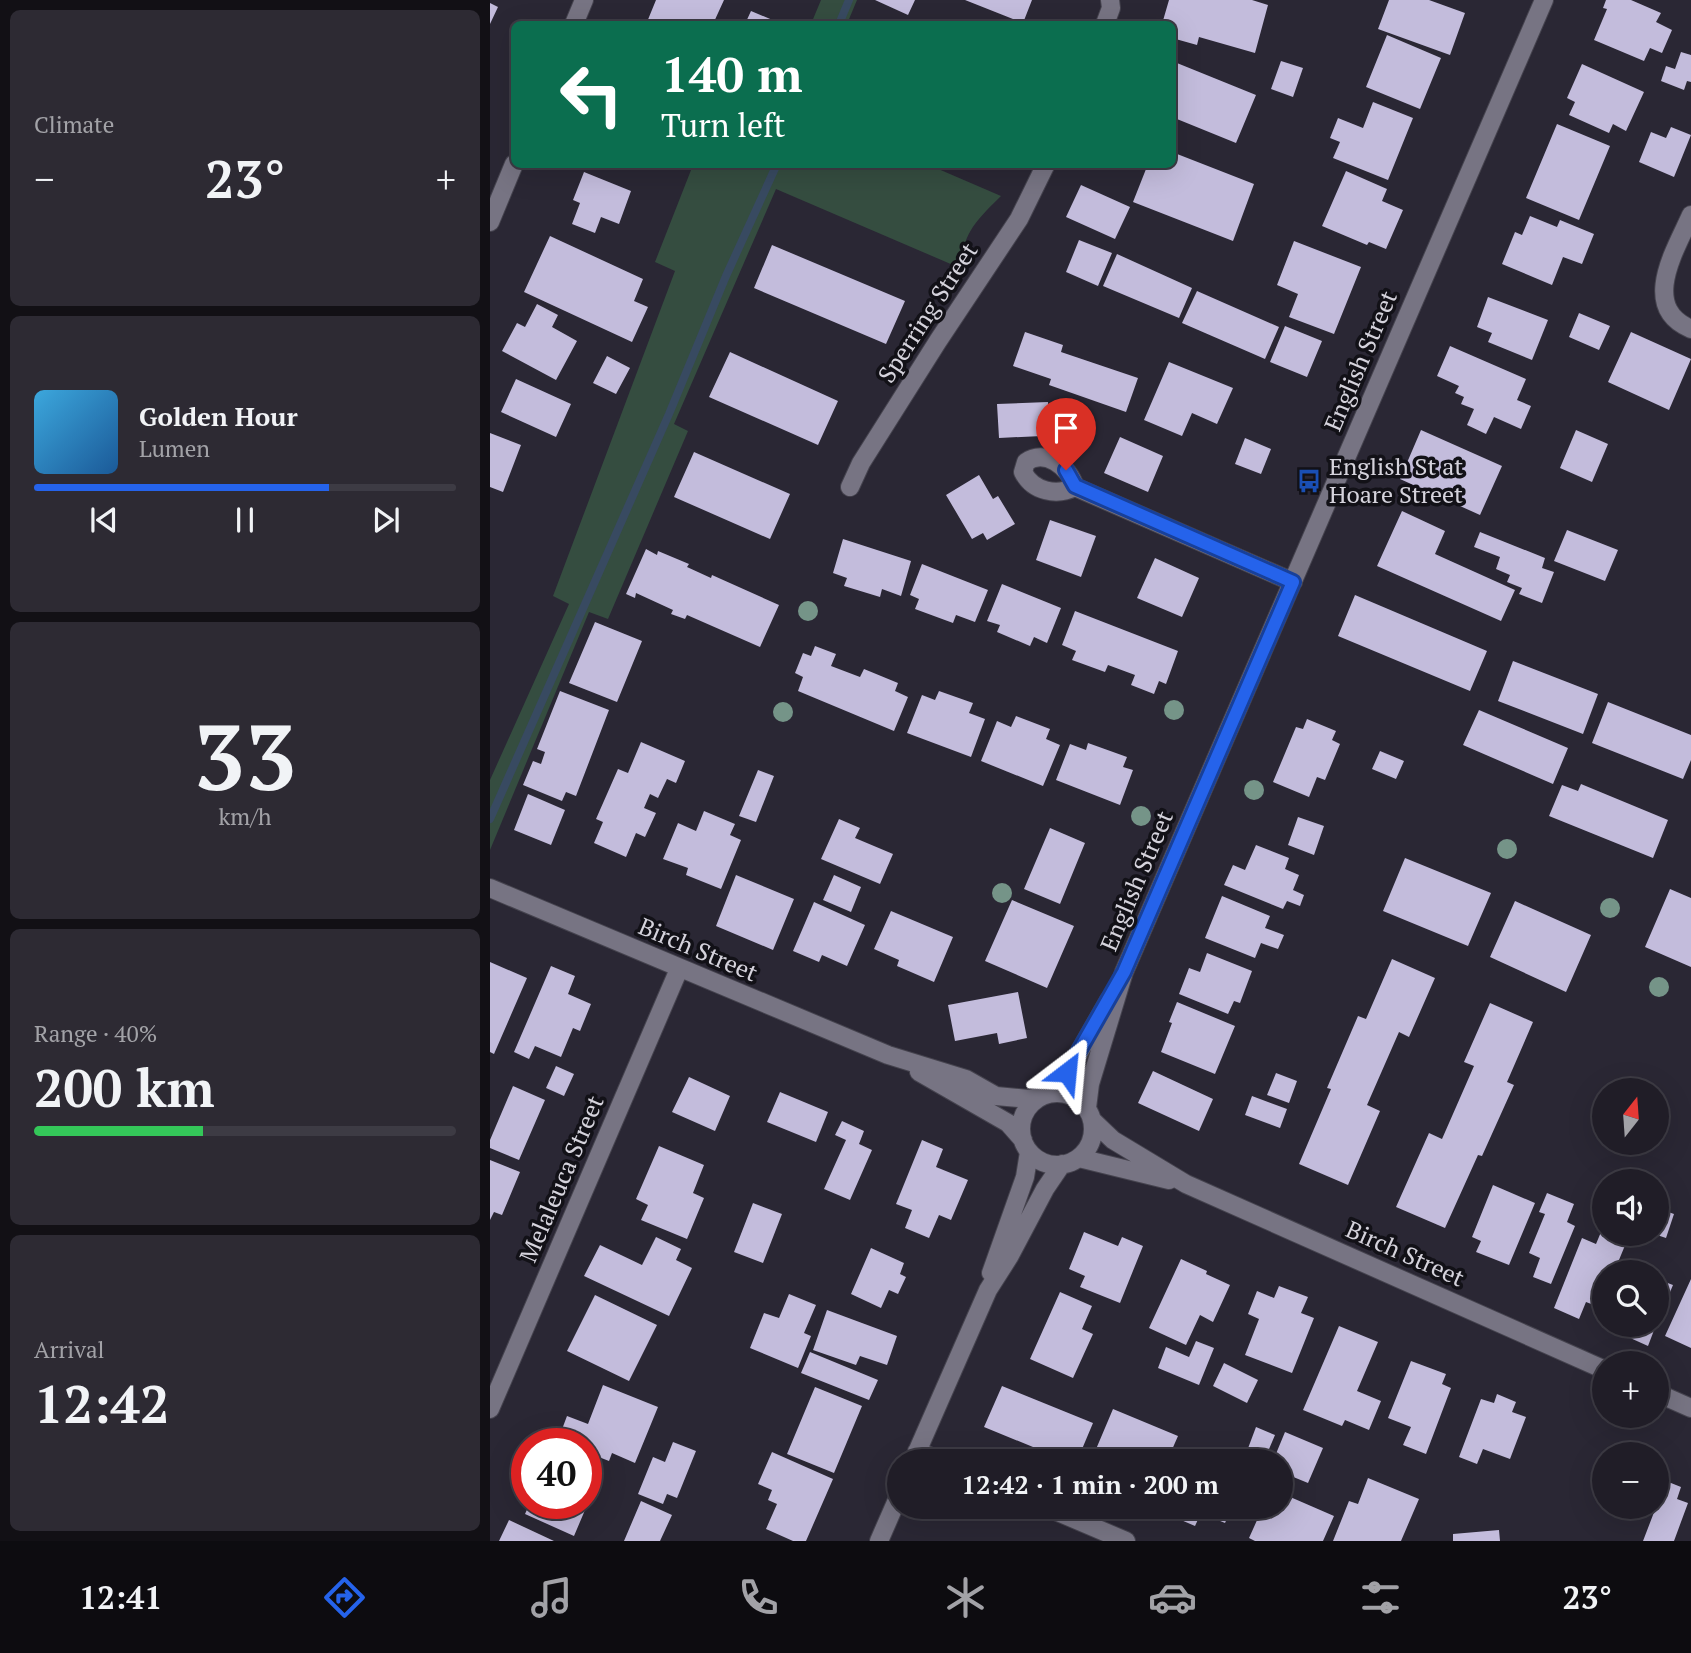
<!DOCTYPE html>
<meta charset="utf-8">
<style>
body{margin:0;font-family:"PT Serif",serif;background:#2d2a33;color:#f1f3f6;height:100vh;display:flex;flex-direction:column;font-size:26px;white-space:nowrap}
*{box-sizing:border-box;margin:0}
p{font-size:23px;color:#a2a2a7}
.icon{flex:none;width:38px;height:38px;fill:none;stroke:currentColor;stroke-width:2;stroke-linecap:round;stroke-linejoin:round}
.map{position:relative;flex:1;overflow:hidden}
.sheet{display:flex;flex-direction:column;gap:10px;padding:10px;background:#121015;width:490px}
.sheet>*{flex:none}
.hud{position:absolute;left:21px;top:21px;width:665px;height:147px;border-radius:10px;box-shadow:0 7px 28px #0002,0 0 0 2px #3d3b44;background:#0b6e4f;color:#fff;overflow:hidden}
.needle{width:46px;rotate:17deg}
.controls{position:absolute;left:1102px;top:1078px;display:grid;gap:14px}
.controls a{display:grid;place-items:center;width:77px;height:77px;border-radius:50%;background:#201d27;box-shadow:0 7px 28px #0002,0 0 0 2px #3d3b44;font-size:35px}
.speed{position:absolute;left:21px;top:1428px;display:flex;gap:14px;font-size:35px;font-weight:700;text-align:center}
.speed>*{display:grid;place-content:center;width:91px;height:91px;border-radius:50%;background:#201d27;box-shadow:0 7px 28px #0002,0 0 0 2px #3d3b44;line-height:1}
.speed .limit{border:10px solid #d22;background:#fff;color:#111}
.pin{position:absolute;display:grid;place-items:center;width:60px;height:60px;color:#fff;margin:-72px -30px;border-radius:50% 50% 50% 0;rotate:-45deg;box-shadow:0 0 7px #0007}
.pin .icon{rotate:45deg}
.me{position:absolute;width:77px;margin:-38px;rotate:29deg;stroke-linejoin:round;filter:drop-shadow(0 0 5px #0008)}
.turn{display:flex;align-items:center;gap:24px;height:147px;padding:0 35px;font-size:32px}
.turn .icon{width:91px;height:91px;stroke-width:2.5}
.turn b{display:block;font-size:49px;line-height:60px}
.big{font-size:52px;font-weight:700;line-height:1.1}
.sheet .tile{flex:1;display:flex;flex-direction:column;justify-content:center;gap:10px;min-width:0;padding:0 24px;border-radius:10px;background:#2d2a33}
.sheet .dial{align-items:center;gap:0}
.dial b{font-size:91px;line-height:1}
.song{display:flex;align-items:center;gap:21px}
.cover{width:84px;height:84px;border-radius:10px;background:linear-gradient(135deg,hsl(200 70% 55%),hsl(210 70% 35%))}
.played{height:7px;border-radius:4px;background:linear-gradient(90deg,#2563eb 70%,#3d3b44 70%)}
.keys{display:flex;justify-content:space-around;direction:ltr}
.heat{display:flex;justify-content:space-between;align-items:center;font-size:38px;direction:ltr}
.charge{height:10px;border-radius:5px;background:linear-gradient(90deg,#34c759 40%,#3d3b44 0)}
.trip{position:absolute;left:397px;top:1449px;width:406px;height:70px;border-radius:35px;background:#201d27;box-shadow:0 7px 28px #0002,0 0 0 2px #3d3b44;font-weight:700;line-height:70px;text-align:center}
.tab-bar{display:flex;height:112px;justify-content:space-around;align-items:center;background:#0d0c10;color:#a2a2a7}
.tab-bar .icon{width:49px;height:49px}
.tab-bar .selected{color:#2563eb}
.tab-bar b{font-size:32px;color:#f1f3f6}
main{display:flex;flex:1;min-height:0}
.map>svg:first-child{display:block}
.green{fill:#354d40}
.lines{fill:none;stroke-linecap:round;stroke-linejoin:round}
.stream{stroke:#384a61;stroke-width:8}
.building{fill:#c3bcdc}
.minor-casing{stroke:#45434e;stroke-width:20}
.minor{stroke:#777483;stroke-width:18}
.tree{fill:#759488}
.route-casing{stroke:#184099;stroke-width:18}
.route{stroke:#2563eb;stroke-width:12}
.labels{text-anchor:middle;stroke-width:7;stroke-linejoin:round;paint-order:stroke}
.street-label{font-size:24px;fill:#d5d3dc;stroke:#121117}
.poi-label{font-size:24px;fill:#d5d3dc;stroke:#121117;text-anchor:start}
</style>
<main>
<section class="sheet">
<div class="tile"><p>Climate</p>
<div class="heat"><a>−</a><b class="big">23°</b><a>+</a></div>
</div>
<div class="tile">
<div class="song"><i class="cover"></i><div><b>Golden Hour</b><p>Lumen</p></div></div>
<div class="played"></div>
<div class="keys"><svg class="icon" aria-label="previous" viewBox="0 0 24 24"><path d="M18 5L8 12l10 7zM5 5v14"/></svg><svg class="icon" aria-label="pause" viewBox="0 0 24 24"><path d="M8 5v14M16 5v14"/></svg><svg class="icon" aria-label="next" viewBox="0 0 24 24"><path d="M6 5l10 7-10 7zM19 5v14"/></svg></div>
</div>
<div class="tile dial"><b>33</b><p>km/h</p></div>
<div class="tile"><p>Range · 40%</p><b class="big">200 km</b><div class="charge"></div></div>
<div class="tile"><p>Arrival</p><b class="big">12:42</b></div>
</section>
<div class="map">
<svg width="1201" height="1541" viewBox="0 0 1201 1541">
<rect width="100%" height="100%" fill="#2a2734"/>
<path class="green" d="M331,0h36l-10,24h-36z
M203,165h236l72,31c-25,25 -37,35 -41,72l-184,-79 -102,235 14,7 -80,188 -19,-7 -99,238v-70l79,-176 -16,-8 122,-325 -20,-9z"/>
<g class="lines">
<path class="stream" d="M349,24l10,-24
M0,819l179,-405 57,-138 51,-112"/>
</g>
<path class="building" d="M166,0h68l-11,24h-59l-7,-2z
M385,0h40l-7,15z
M475,0h67l-9,23z
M679,0h83l16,5 -13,48 -56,-16 -2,8 -25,-7v-14h-10z
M899,0h40l36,13 -15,42 -72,-26z
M1116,0h25l30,13 -5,9 16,8 -10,23 -12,-5 -6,13 -50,-21 13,-31 -4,-1z
M0,3l8,4 -8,17z
M261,11l31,13h-37z
M897,35l54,23 -21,51 -54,-22z
M1191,52l10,3v27l-4,-1 -3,9 -23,-9 5,-15 9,3z
M682,61l84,34 -20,48 -64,-26z
M791,61l22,7 -10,29 -22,-8z
M1092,64l62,28 -18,39 -13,-7 -4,9 -40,-18 6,-13 -8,-4z
M883,102l40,16 -25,62 -55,-22 7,-16 -10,-4 8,-20 25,10z
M1067,124l53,22 -31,74 -53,-22z
M1181,127l20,8 -17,42 -35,-15 12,-30 15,6z
M682,152l82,32 -21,57 -100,-39 15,-38h24z
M856,171l41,18 -5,12 21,9 -17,39 -17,-7 -2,3 -45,-19z
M94,172l47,19 -12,33 -18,-7 -6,16 -23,-9 8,-21 -7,-3z
M591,185l49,22 -15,32 -49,-22z
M1040,216l27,11 3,-7 34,14 -12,30 -19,-7 -11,28 -50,-21 13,-32 7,3z
M60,236l93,43 -9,22 14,6 -16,35 -108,-50z
M589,240l33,13 -14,33 -32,-14z
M804,241l67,26 -27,67 -45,-17 9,-23 -21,-9z
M282,245l133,56 -19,43 -132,-56z
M627,254l75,34 -13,30 -76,-32z
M707,291l82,36 -14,32 -83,-36z
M998,297l60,23 -16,40 -44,-18 4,-9 -15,-6z
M47,304l21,11 -6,12 25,14 -21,39 -54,-29 15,-28 8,4z
M1089,313l31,13 -11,24 -30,-13z
M795,326l37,15 -15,36 -37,-15z
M535,332l38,13 -2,7 77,26 -12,34 -77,-27 2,-6 -38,-13z
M1141,332l60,27 -22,51 -61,-28z
M960,346l76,33 -9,21 14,6 -10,23 -27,-12 -8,17 -19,-9 7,-16 -13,-5 3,-7 -9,-4 4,-7 -22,-10z
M240,352l108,49 -20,44 -109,-48z
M117,356l23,12 -14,26 -23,-11z
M679,362l64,26 -16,36 -25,-11 -10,23 -38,-16z
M26,379l55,25 -15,33 -55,-25z
M558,402l1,15 7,-1 1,28 -15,1v-9l-43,2 -2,-34z
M931,430l81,36 -22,49 -80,-36z
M1086,430l32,14 -16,38 -32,-14z
M0,433l31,12 -18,47 -13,-5z
M630,437l43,19 -15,36 -44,-19z
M755,438l26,11 -10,25 -26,-10z
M204,452l96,42 -20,45 -96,-42z
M489,475l14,24 5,-3 17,28 -28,16 -4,-7 -11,6 -26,-44z
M912,511l43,20 -10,23 80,36 -14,31 -124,-55z
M560,520l46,16 -15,41 -45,-17z
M1077,530l51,20 -13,31 -51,-20z
M990,532l65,26 -3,10 12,4 -12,31 -23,-9 3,-6 -15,-6 3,-7 -14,-6 4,-12 -26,-10z
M353,539l68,22 -10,35 -19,-7 -2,8 -36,-11 3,-8 -14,-5z
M156,549l11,6 1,-4 31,13 -2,3 24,11 1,-3 67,30 -19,42 -73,-32 -2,4 -14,-5 2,-4 -37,-17 -1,5 -9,-4z
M665,558l44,20 -17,39 -45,-19z
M432,564l66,26 -13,32 -19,-7 -3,8 -38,-14 4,-10 -9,-4z
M512,584l59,24 -14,35 -13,-6 -4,9 -33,-14 3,-7 -13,-4z
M865,595l132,56 -17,40 -132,-55z
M585,611l103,40 -12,33 -7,-3 -5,13 -23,-9 4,-10 -27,-10 -3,7 -33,-12 4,-9 -14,-6z
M105,622l47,19 -25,61 -48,-19z
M325,646l21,8 -5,12 29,11 4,-8 34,14 -3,8 13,6 -14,34 -96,-40 5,-14 -8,-4 8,-20 8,3z
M1023,661l85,33 -15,40 -85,-33z
M70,691l49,19 -33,86 -10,-4 -4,9 -39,-16 10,-24 8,3 4,-12 -8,-3z
M449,691l34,12 -4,10 16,6 -14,38 -64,-24 15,-38 13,5z
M1118,702l83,33v25l-8,19 -91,-36z
M989,710l89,38 -15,36 -90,-39z
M526,716l34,13 -4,10 14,6 -17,41 -62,-25 16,-40 14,6z
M817,719l29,12 -4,9 8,4 -15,36 -8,-3 -8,20 -36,-15 23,-55 7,2z
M151,742l44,19 -9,22 -9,-4 -9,19 -8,-4 -6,14 12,5 -11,24 -9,-4 -10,24 -32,-14 9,-21 -7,-3 22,-50 10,4z
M598,743l39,14 -4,10 10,3 -13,35 -64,-25 14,-36 16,6z
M890,751l24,10 -8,18 -24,-10z
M268,770l16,6 -18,46 -17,-6z
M1091,784l87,36 -15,38 -104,-42 13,-31 16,6z
M38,794l37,16 -14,35 -37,-15z
M214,811l31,13 -5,11 11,5 -20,49 -35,-14 2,-7 -25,-9 15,-36 18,8z
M808,817l26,9 -10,29 -26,-10z
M349,819l21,9 -5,10 38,16 -13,30 -59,-25z
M560,828l35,15 -25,61 -36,-15z
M766,845l33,13 -4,11 14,6 -6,15 11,5 -4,11 -13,-5 -4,8 -59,-24 9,-20 12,5z
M915,858l86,35 -23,53 -85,-35z
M246,875l58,24 -21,51 -57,-24z
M344,875l27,12 -10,25 -28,-12z
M1180,889l21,9v69l-46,-20z
M732,896l48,20 -5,12 19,7 -6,14 -17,-6 -6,15 -50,-20z
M522,900l62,26 -27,62 -62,-27z
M1025,901l76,34 -25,57 -76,-35z
M324,902l51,23 -18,41 -25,-11 -3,7 -26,-11z
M401,911l62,26 -19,45 -37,-16 2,-6 -25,-11z
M717,953l45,18 -12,32 -6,-2 -6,13 -49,-20 10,-26 11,4z
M902,959l43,19 -26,59 -10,-5 -32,73 13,6 -32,74 -49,-21 32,-75 -4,-1 31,-72 8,3z
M0,962l37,16 -33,76 -4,-2z
M61,966l24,10 -7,18 23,10 -11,27 -7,-3 -12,29 -26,-11 -6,13 -15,-7z
M528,992l9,46 -28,6 -2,-11 -42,8 -7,-36z
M687,1002l58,24 -20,48 -54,-22 11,-29 -3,-1z
M1000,1003l43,19 -26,60 7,3 -32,71 -4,-1 -33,73 -49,-21 33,-74 13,6 32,-73 -10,-4z
M66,1066l18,8 -10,22 -18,-8z
M663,1071l60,28 -14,32 -61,-28z
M786,1073l21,8 -8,22 -22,-8z
M199,1077l41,19 -15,35 -43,-19z
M23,1086l32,14 -26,60 -29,-12v-8z
M290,1092l48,20 -12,30 -49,-20z
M762,1096l35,13 -7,19 -35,-13z
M352,1121l22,10 -5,13 13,6 -22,50 -26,-11 22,-49 -11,-5z
M432,1140l21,9 -7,18 32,13 -17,40 -12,-5 -10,23 -24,-10 7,-18 -16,-6z
M169,1146l45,19 -11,28 11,5 -17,41 -46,-19 7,-15 -12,-6z
M0,1160l30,12 -18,43 -8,-3 -4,8z
M1003,1185l42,18 -26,62 -33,-13 5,-11 -9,-4z
M1057,1193l27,11 -7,18 8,4 -24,58 -18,-7 7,-19 -11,-5 16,-39 -6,-2z
M263,1203l29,11 -19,49 -29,-11z
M1167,1208l17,6 -8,24 -9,-3z
M594,1232l34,14 4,-9 21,9 -23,57 -40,-16 5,-11 -16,-7z
M1111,1232l25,11 -12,29h-9v22l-6,13 -13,-5 -7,17 -25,-11 28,-70 14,6z
M166,1237l25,12 -5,11 16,8 -23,48 -85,-40 16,-31 42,20z
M381,1248l33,15 -4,11 6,3 -8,17 -9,-4 -8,18 -30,-14z
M691,1259l26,12 -1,3 24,11 -17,37 -13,-7 -14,30 -37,-17z
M1167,1279l16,6 -16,38z
M1201,1279v69l-26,-12z
M789,1286l29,11 -7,16 13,5 -22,55 -47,-18 14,-36 -11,-5 9,-23 17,7z
M570,1292l32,14 -10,23 11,5 -20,44 -43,-19z
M299,1294l27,11 -12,28 7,3 -13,32 -48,-20 14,-35 15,5z
M105,1295l62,30 -28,56 -62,-30z
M337,1310l70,26 -10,29 -27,-9 -4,9 -43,-15z
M1124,1325h42l-8,21 -20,-9 2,-5z
M849,1326l39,16 -21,49 24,10 -12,29 -24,-10 -3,6 -39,-16z
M706,1341l18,7 -15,37 -41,-17 8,-21 23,10z
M320,1352l68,28 -9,20 -68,-27z
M921,1361l35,13 -4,10 9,4 -25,66 -23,-9 8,-18 -23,-9z
M734,1363l34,17 -11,23 -34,-17z
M113,1385l55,22 -23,56 -23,-10 -3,8 -23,-9v-8h-20l-8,-4 9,-24 21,8z
M512,1386l91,37 -16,38h-10l-83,-34z
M325,1387l47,19 -28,67 -47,-19z
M1007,1394l19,8 -4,10 14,5 -16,42 -27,-10 -6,15 -18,-7 22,-58 13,4z
M623,1409l65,27 -11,25h-76z
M766,1427l19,8 -11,26h-14l-6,-2z
M795,1432l38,16 -15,35 -22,-9 -5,13v-26h-8z
M183,1442l23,9 -19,47 -10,-4 -4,10 -25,-10 15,-37 12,5z
M282,1452l61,27 -27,62h-13l-27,-12 11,-25 -9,-4 4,-10 -14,-6z
M37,1463v30l-11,-5z
M878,1478l51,21 -18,42h-68l16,-40 9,3z
M1176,1481l15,6 -4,12 11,4 -14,38h-31z
M791,1493l53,23 -11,25h-68l-6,-3 14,-31h18z
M151,1501l31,14 -12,26h-36z
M40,1503h58l-14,33 -49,-22z
M671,1507h71l-7,16 -24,-10 -6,13 -35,-15z
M19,1520l45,21h-55z
M1009,1530l1,11h-47v-7z"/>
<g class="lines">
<g class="minor-casing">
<path id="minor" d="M84,24l10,-24
M615,24l6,-16 -1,-8
M1201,215c-15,34 -52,92 0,114
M0,222l24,-58
M360,487l11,-24 77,-122 81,-122 27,-55
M585,487c-6,-20 -30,-39 -49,-25l-3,10c10,20 34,24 52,15l218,95
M0,888l398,167 78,24 30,17 33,3 13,-3
M429,1072l89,51 15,17
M531 1129a36 36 0 1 1 72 0a36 36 0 1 1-72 0Z
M558,1094l25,-31 36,-63
M597,1108l3,-24 34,-112 420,-972
M602,1120l21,20 73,44 419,186
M589,1158l90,22
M501,1273l34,-96 4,-25
M1167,1393l34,15
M0,1409l189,-440
M427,1451l24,10
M423,1461l75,-171 21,-33 36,-68 17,-25
M556,1507l80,34
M389,1541l21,-48"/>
</g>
<use href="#minor" class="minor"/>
</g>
<g class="tree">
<circle cx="318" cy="611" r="10"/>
<circle cx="684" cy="710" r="10"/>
<circle cx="293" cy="712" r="10"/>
<circle cx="764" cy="790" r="10"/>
<circle cx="651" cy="816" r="10"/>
<circle cx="1017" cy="849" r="10"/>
<circle cx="512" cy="893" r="10"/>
<circle cx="1120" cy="908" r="10"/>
<circle cx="1169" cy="987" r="10"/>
</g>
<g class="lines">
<g class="route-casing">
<path id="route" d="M576,470l9,16 218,96 -169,390 -57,100"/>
</g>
<use href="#route" class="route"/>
</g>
<defs>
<g id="bus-bare" transform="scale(1.89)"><path d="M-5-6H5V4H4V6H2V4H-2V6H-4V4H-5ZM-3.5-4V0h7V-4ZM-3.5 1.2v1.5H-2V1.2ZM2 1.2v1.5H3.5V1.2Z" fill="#1a4fb4" stroke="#121117" stroke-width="2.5" paint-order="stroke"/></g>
</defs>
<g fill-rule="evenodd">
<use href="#bus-bare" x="819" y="481"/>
</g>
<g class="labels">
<g class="street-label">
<text transform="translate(438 313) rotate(-57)" y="8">Sperring Street</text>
<text transform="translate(871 361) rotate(-67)" y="8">English Street</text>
<text transform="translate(647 881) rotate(-67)" y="8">English Street</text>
<text transform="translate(208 950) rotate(23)" y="8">Birch Street</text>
<text transform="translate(72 1179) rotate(-67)" y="8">Melaleuca Street</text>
<text transform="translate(915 1254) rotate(24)" y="8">Birch Street</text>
</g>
<g class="poi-label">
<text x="839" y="475">English St at<tspan x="839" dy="28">Hoare Street</tspan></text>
</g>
</g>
</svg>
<div class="controls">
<a><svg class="needle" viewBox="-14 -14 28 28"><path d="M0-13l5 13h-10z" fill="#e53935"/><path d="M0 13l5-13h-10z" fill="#a2a2a7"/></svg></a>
<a><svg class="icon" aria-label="sound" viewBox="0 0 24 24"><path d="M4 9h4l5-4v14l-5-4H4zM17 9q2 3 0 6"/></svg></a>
<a><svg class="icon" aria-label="search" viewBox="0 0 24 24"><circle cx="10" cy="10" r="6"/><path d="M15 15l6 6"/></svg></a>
<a>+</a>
<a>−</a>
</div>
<div class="speed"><div class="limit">40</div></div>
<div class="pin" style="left:576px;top:470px;background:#d93025"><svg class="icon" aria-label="arrive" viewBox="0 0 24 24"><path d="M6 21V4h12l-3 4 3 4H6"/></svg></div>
<svg class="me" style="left:577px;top:1072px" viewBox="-20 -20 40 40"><path d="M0-17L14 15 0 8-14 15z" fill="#2563eb" stroke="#fff" stroke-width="4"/></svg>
<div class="trip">12:42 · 1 min · 200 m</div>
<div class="hud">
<div class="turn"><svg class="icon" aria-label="left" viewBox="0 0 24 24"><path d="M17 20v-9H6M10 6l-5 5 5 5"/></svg><div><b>140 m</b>Turn left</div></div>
</div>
</div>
</main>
<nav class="tab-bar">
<b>12:41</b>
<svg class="icon selected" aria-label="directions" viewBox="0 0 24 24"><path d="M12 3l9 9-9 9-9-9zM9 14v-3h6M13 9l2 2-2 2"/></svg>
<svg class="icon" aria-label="music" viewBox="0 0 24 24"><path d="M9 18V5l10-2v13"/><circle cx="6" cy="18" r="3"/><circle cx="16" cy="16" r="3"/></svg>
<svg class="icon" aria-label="phone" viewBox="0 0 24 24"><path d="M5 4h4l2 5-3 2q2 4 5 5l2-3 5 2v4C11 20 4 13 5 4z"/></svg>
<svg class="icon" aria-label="climate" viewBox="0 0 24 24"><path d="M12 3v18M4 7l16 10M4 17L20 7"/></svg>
<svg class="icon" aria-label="car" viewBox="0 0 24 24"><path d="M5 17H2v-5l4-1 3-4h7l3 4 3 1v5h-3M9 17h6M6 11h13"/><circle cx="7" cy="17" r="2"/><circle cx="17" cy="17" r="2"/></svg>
<svg class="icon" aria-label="filters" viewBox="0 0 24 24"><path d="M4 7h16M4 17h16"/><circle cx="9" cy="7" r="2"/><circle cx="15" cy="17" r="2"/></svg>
<b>23°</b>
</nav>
